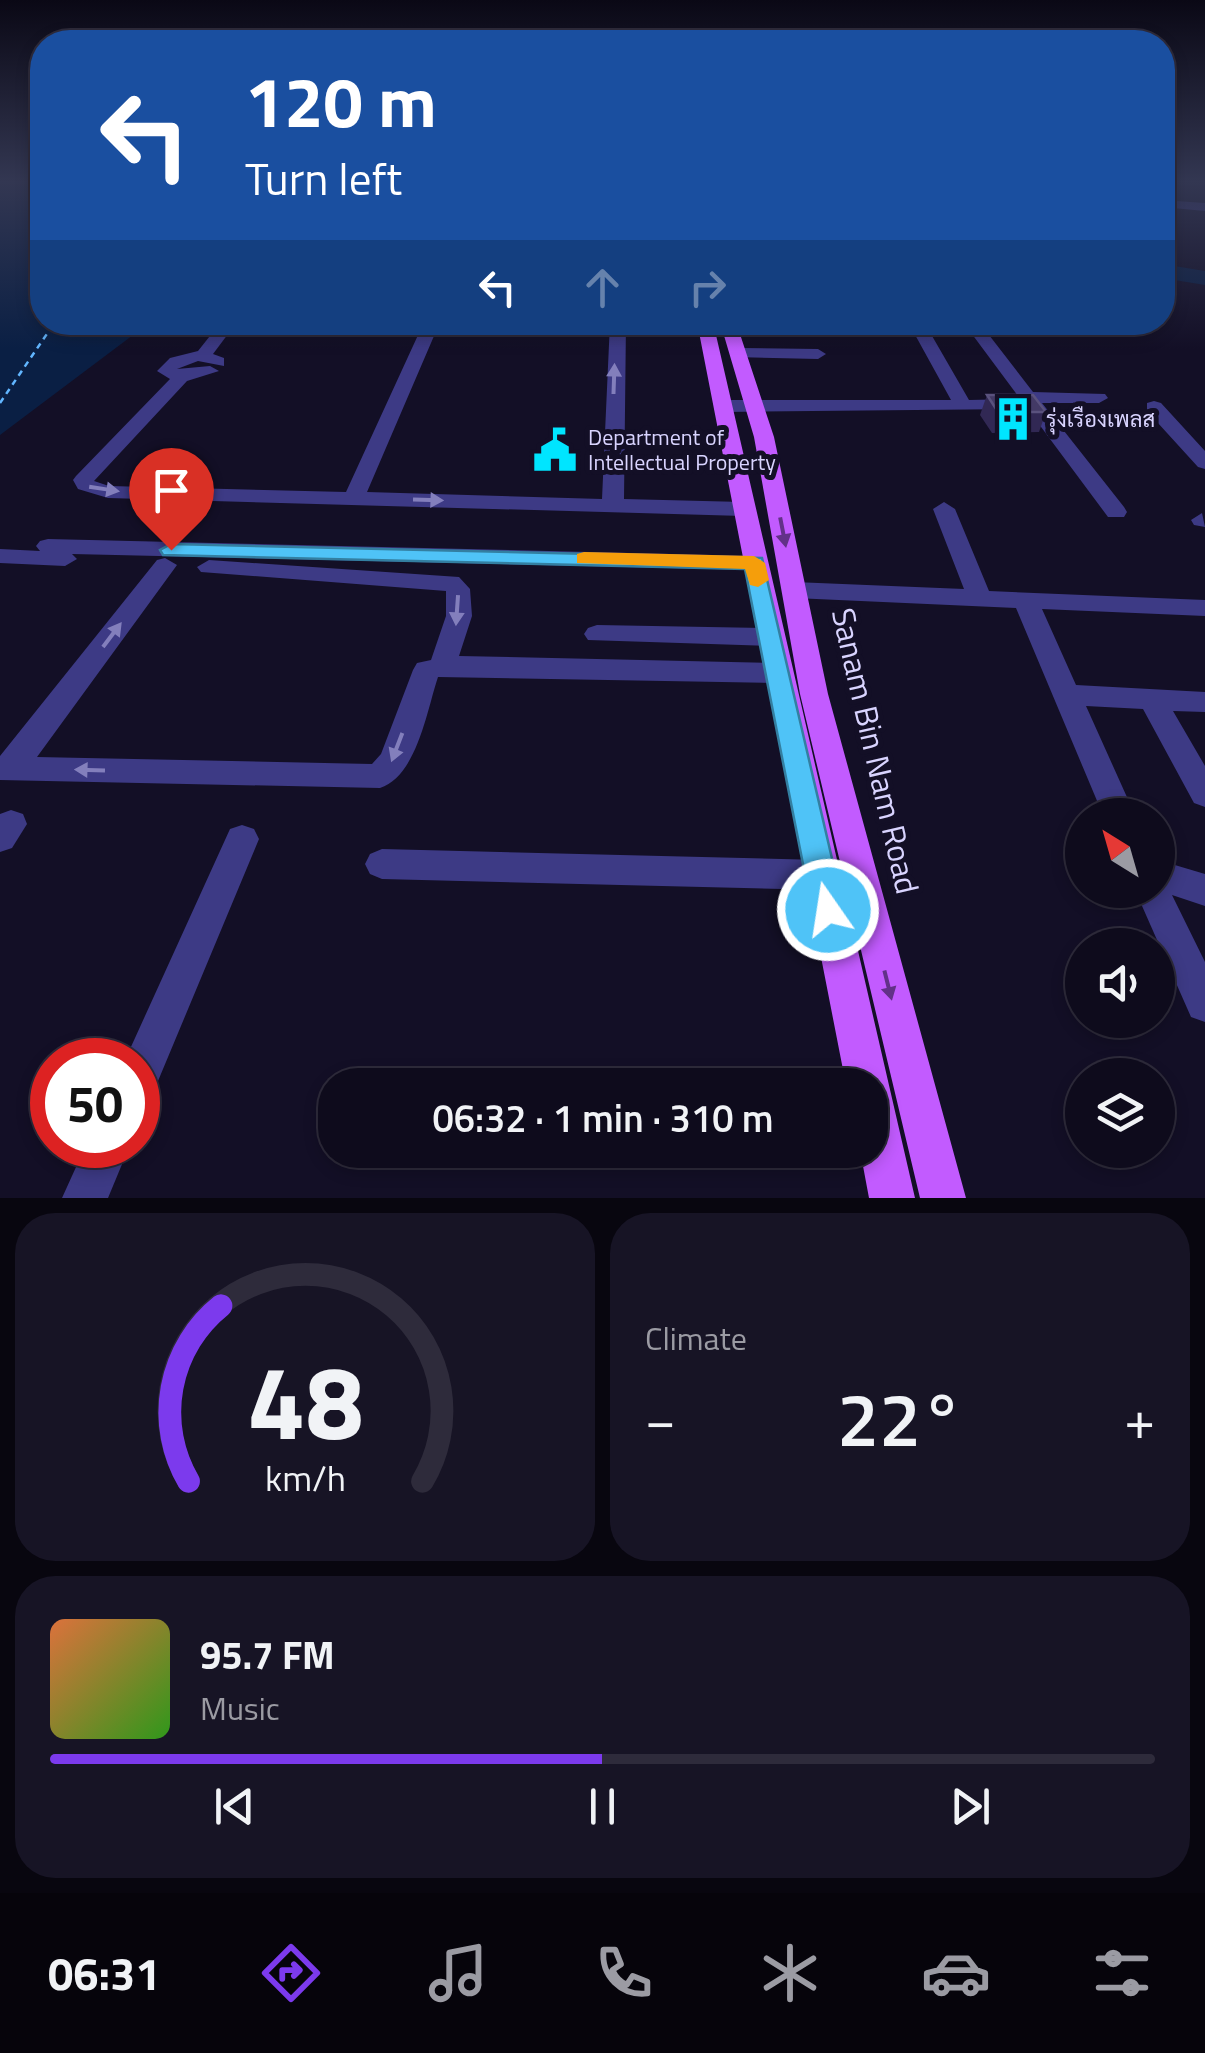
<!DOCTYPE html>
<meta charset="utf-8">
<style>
body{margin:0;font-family:"Titillium Web",Sarabun,sans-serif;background:#171425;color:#f1f3f6;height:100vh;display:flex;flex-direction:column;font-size:38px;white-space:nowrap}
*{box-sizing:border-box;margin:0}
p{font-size:32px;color:#9b9ba3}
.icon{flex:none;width:55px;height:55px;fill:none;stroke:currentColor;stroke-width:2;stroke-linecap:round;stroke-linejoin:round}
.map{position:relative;height:1198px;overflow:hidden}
.drawer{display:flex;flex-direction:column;gap:15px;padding:15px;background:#08060f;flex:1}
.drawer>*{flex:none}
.banner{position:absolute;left:30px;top:30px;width:1145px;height:305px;border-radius:40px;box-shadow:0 5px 15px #0003,0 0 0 2px #2e2b3b;background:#1a4fa0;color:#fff;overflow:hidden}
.needle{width:65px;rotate:323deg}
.buttons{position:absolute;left:1065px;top:798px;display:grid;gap:20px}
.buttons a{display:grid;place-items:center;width:110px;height:110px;border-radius:50%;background:#0e0b1c;box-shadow:0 5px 15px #0003,0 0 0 2px #2e2b3b;font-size:50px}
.speed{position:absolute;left:30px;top:1038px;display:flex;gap:20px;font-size:50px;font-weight:700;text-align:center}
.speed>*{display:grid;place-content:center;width:130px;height:130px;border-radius:50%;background:#0e0b1c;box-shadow:0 5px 15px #0003,0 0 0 2px #2e2b3b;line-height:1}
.speed .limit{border:15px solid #d22;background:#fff;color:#111}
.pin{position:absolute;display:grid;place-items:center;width:85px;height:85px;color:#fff;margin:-102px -42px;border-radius:50% 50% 50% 0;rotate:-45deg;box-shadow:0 0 10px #0007}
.pin .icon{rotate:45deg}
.me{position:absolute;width:110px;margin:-55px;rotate:347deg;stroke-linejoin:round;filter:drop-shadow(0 0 8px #0008)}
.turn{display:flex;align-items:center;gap:35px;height:210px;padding:0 50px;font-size:45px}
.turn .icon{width:130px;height:130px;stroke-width:2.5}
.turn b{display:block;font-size:70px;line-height:85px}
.lanes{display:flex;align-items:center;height:95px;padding:0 50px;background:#0003;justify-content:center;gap:50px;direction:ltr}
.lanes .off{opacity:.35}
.big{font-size:75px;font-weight:600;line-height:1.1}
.drawer .tile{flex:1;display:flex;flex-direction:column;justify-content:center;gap:15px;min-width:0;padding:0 35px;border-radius:40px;background:#171425}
.drawer .dial{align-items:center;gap:0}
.dial svg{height:260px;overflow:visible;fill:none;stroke:#2e2b3b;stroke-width:7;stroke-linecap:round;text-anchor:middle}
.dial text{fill:#f1f3f6;stroke:none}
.song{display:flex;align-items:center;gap:30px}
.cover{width:120px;height:120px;border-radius:15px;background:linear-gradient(135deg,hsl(20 70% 55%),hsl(110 70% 35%))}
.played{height:10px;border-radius:5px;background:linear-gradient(90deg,#7c3aed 50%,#2e2b3b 50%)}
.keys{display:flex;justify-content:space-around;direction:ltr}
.heat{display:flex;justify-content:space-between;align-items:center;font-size:55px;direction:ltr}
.drawer .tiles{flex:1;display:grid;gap:15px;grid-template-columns:1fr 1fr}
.tile:last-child{grid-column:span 2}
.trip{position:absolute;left:318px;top:1068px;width:570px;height:100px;border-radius:40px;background:#0e0b1c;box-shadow:0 5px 15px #0003,0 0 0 2px #2e2b3b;font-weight:600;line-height:100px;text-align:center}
.tabs{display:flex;height:160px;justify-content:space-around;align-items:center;background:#06040b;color:#9b9ba3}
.tabs .icon{width:70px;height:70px}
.tabs .on{color:#7c3aed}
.tabs b{font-size:45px;color:#f1f3f6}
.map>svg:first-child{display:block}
.water{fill:#0a1f44}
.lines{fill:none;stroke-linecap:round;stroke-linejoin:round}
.river{fill:#0a1f44;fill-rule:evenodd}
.ferry{stroke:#62b6ff;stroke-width:2.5;stroke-dasharray:6 5;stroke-linecap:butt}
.minor{fill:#3d3a85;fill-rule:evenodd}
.major{fill:#c25bff;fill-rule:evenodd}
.wall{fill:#312854}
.building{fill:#433a66;stroke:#5a527e;stroke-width:2.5}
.oneway{fill:#837fbc}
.oneway2{fill:#623188}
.route{fill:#4fc3f7;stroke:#337fa1;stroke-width:2.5}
.slow{fill:#f59e0b}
.labels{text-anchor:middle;stroke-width:10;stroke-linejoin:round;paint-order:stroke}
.far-poi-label{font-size:22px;fill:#d9d4ff;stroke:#130f26;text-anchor:start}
.near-street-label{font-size:32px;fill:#d9d4ff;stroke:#130f26}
</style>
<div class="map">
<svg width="1205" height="1198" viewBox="0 0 1205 1198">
<rect width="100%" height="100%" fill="#130f26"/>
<path class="water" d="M0,181h42v141l107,1 -149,112z"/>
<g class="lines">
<path class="river" d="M1162,264l43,7v14l-43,-7z"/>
<path class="ferry" d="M0,403l55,-81"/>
<path class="minor" d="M1162,200l43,3v8l-43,-4z
M221,322h16l-24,32 11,4v8l-26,-5 -21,8 33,-3 9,5 -32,10 -93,100 15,5 237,6 78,-170h16l-73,170 235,7 8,-177h16l-2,177 119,3 11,7 -11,7 -635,-18 -30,-9 -5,-9 3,-4 94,-97 -13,-8 13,-13 28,-7z
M908,322h16l45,78 45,-1 7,2v8l-297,3 -9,-6 9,-6h227z
M963,322h16l54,70 72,2 3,4 -9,5h-57l82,104 3,5 -3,5h-16z
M740,348l78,1 8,5 -8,5 -84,-2 -2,-4z
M1154,401l7,2 44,48v18l-7,-2 -51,-56v-8z
M944,502l11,7 34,82 216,9v16l-163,-7 34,76 129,7v20l-32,-1 32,55v41l-11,-4 -51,-94 -57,-3 49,109h-32l-87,-207 -222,-10 -12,-8 12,-8 170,7 -31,-80z
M1202,513l3,14 -11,-2 -3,-5z
M48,539l706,17 12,7 -12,7 -682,-16 5,5 -12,7 -65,-3v-14l40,2 -4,-5 4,-5z
M165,558l12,7 -140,192 335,7 9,-10 32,-84 4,-7 14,-3 15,-44v-25l-245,-19 -4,-5 12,-7 250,17 11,12 2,27 -13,40 318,7 10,3 4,7 -4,7 -10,3 -339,-6c-11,33 -21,99 -58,111l-380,-8v-24l157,-196z
M597,625l173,3 13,9 -13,9 -182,-6 -4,-6 4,-6z
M11,810l12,4 4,10 -15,24 -12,4v-38z
M242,825l12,4 5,10 -106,254 -15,6v-39h-13l105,-231z
M382,849l439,11 12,4 5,11 -5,11 -12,4 -439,-11 -12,-5 -5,-10 5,-10z
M1158,860l47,14v32l-33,-11 33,67v60l-14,-5 -56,-127h23z
M86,1145h44l-22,53h-46z"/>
<path class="major" d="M697,322h16l202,876h-46l-9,-48h10v-65h-24z
M720,322h16l38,115 54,257 138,504h-46l-120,-504 -46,-257z"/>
</g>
<path class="wall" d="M987,395l59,17 -7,20 -47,1 -12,-18z"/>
<path class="building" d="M987,395h46l13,17h-48z"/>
<defs><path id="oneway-solid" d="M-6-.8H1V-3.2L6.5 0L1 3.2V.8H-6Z" transform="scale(2.5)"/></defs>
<g class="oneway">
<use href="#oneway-solid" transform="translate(614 379) rotate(-88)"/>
<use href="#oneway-solid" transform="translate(104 489) rotate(9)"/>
<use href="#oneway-solid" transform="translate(428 500) rotate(2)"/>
<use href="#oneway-solid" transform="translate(457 610) rotate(94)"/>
<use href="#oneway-solid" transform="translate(112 635) rotate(-53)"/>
<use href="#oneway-solid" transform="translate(397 747) rotate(111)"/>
<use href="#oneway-solid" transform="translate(90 770) rotate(-178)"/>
</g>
<g class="oneway2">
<use href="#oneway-solid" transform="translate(783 532) rotate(79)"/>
<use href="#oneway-solid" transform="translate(888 985) rotate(76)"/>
</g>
<linearGradient id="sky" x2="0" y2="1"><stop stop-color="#0a0815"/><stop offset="0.52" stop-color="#333752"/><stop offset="1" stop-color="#333752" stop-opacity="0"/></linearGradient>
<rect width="1205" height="349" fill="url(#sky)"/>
<path class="route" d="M171,544l591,14 82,352 -4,11 -12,4 -11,-4 -5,-11 -67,-341 -582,-14 -3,-5z"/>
<path class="slow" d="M584,552l170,4 11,7 4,17 -11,7 -8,-2 -5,-16 -168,-6v-9z"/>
<defs>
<g id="building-bare" transform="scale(3.45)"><path d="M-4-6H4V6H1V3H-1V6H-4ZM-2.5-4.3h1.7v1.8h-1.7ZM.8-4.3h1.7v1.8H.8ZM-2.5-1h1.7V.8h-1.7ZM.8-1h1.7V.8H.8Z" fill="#00e5ff" stroke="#130f26" stroke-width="2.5" paint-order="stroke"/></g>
<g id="civic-bare" transform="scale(3.45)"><path d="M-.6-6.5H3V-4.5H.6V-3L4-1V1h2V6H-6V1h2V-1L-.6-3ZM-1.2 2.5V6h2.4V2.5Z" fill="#00e5ff" stroke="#130f26" stroke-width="2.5" paint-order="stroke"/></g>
</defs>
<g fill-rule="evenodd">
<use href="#building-bare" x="1013" y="419"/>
<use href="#civic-bare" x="555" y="450"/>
</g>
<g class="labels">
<g class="far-poi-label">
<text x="1046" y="427">รุ่งเรืองเพลส</text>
<text x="588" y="445">Department of<tspan x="588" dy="25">Intellectual Property</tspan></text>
</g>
<g class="near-street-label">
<text transform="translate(875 751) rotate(77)" y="11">Sanam Bin Nam Road</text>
</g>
</g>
</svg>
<div class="buttons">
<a><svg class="needle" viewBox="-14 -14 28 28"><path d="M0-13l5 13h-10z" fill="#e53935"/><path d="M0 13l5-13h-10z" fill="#9b9ba3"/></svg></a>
<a><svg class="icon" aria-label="sound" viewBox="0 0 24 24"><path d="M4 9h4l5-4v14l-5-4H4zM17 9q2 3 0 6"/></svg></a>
<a><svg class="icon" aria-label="layers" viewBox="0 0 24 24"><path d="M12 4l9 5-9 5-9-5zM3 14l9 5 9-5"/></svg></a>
</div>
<div class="speed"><div class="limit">50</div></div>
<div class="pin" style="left:171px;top:550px;background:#d93025"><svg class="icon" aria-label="arrive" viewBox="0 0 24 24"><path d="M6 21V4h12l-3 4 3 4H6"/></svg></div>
<svg class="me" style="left:828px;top:910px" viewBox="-20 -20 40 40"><circle r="17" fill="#4fc3f7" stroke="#fff" stroke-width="3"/><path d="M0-11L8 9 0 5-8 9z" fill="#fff"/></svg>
<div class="trip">06:32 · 1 min · 310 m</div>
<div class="banner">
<div class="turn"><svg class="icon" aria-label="left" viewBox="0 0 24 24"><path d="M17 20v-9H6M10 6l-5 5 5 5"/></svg><div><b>120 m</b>Turn left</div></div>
<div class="lanes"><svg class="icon" aria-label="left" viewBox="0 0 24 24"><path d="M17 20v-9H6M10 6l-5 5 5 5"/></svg><svg class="icon off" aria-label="ahead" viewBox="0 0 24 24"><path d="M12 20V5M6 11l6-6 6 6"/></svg><svg class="icon off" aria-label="right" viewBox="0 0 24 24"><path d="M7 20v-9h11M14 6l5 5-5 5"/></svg></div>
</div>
</div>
<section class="drawer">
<div class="tiles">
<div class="tile dial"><svg viewBox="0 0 100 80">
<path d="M14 69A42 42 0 1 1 86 69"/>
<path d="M14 69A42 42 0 0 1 24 15" stroke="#7c3aed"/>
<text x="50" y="56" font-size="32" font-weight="700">48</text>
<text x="50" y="72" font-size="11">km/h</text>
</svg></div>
<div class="tile"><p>Climate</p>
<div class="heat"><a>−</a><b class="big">22°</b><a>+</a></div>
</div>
<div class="tile">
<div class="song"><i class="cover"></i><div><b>95.7 FM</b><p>Music</p></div></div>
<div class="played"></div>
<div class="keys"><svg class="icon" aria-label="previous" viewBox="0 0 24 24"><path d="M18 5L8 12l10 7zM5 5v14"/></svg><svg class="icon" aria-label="pause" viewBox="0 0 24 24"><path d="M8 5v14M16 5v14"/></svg><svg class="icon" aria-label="next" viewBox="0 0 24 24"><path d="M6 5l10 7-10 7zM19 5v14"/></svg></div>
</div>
</div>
</section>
<nav class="tabs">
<b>06:31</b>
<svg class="icon on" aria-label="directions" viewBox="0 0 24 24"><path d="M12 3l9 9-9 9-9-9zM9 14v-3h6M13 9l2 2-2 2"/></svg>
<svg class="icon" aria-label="music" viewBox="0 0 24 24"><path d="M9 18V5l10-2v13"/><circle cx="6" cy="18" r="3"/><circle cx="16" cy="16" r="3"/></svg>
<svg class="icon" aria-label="phone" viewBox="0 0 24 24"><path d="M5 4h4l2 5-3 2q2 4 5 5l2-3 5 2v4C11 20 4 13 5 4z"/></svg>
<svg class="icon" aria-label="climate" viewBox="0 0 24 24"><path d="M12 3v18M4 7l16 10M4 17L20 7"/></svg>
<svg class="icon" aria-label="car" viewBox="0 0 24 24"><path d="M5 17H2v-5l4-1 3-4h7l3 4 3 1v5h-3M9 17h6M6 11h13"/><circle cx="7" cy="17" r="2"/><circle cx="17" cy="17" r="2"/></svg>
<svg class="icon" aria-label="filters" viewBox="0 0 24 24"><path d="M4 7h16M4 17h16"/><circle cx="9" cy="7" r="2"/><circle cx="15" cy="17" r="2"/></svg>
</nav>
